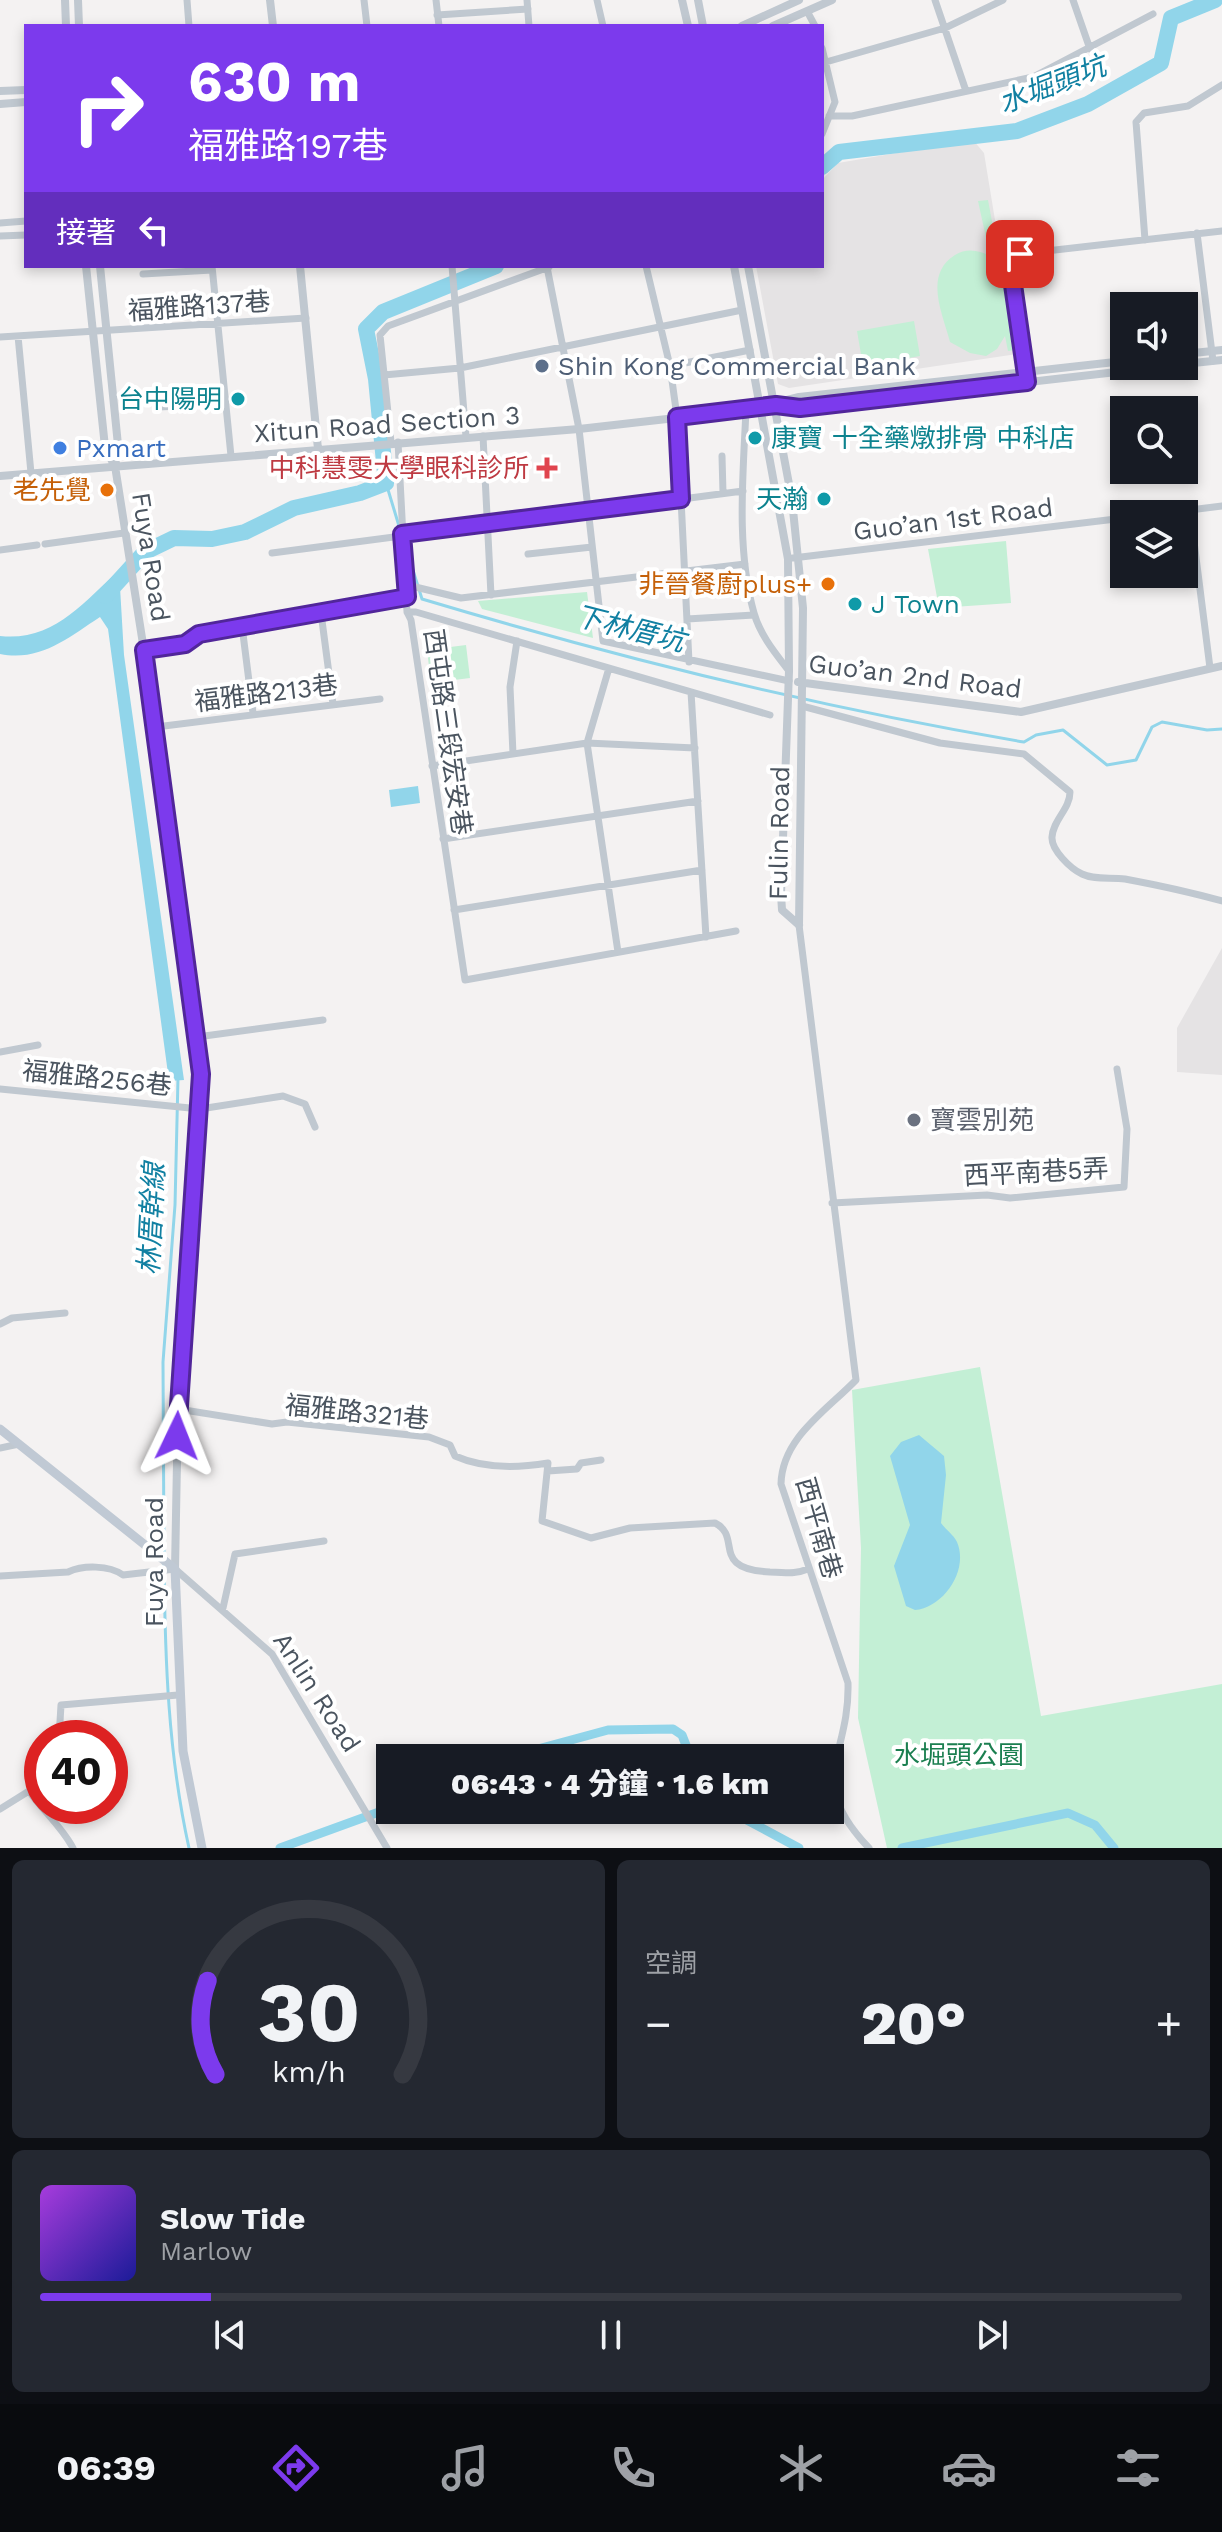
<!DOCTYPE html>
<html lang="zh-TW">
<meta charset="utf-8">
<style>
body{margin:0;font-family:"Work Sans","Noto Sans TC",sans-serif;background:#242831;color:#f1f3f6;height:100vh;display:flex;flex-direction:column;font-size:30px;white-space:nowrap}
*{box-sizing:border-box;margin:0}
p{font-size:26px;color:#9ea1a6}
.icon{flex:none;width:44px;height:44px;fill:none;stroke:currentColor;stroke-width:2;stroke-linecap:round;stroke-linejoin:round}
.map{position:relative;height:1848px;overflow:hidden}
.panel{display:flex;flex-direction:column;gap:12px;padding:12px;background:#0d0f14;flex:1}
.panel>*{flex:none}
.banner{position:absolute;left:24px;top:24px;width:800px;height:244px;border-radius:0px;box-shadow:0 4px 12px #0003;background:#7c3aed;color:#fff;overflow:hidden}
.tools{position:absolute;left:1110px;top:292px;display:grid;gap:16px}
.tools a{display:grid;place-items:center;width:88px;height:88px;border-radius:0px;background:#171b24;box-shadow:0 4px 12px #0003;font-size:40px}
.speed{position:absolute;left:24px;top:1720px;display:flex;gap:16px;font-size:40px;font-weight:700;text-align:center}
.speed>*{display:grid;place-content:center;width:104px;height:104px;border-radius:50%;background:#171b24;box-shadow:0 4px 12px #0003;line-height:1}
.speed .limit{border:12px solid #d22;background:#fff;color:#111}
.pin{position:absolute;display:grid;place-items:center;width:68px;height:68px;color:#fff;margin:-34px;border-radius:16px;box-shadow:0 4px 12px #0006}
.me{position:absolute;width:88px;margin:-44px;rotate:2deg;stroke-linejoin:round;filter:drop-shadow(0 0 6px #0008)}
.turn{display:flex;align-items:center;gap:28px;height:168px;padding:0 32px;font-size:36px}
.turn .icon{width:104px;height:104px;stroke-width:2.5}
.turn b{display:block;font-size:56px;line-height:68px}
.then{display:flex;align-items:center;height:76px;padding:0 32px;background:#0003;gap:16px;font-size:30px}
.big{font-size:60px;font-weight:800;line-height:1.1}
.panel .tile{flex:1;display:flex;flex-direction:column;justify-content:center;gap:12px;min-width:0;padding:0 28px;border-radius:12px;background:#242831}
.panel .dial{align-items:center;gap:0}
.dial svg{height:208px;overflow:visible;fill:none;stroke:#363941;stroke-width:7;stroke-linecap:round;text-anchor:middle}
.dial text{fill:#f1f3f6;stroke:none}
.song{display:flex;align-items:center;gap:24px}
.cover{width:96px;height:96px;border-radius:12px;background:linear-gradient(135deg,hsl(280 70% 55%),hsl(240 70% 35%))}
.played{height:8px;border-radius:4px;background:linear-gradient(90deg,#7c3aed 15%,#363941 15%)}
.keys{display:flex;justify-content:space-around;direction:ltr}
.heat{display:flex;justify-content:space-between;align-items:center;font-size:44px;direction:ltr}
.panel .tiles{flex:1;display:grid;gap:12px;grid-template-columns:1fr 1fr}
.tile:last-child{grid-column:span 2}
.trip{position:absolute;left:376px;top:1744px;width:468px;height:80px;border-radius:0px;background:#171b24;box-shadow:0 4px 12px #0003;font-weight:800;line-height:80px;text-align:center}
.tabs{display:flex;height:128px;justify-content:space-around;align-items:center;background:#090b0e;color:#9ea1a6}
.tabs .icon{width:56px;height:56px}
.tabs .on{color:#7c3aed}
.tabs b{font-size:36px;color:#f1f3f6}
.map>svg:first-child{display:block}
.education{fill:#e5e3e4}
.green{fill:#c3efd5}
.water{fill:#91d5ea}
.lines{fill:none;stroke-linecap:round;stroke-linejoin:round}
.stream{stroke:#91d5ea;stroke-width:3}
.canal{stroke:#91d5ea;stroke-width:9}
.river{stroke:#91d5ea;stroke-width:16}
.pedestrian{stroke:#c0c8d0;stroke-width:5}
.minor{stroke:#c0c8d0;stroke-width:7}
.tertiary{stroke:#c0c8d0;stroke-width:8}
.secondary{stroke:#c0c9d4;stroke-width:9}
.route-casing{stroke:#51269a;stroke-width:20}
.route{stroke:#7c3aed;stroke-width:14}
.service-dot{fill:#5c6f8a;stroke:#fff;stroke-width:3}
.culture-dot{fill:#0f9aa8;stroke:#fff;stroke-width:3}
.shop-dot{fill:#3f7fe0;stroke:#fff;stroke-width:3}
.health-dot{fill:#e0444e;stroke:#fff;stroke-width:3}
.food-dot{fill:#e8710a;stroke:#fff;stroke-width:3}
.worship-dot{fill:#6b7280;stroke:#fff;stroke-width:3}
.labels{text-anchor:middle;stroke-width:8;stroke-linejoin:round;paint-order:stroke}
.street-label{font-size:26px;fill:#4a545f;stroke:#fff}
.service-label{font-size:26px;fill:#4e5e75;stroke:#fff;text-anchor:start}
.culture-label{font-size:26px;fill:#0d838f;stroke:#fff;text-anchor:end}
.shop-label{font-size:26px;fill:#366cbe;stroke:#fff;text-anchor:start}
.health-label{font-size:26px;fill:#be3a42;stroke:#fff;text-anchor:end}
.food-label{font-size:26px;fill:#c56008;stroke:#fff;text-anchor:end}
.worship-label{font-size:26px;fill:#5b616d;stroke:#fff;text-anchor:start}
.park-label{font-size:26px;fill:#1b7f50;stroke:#fff}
.water-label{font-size:28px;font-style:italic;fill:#1180a2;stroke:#fff}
</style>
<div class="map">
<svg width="1222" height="1848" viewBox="0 0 1222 1848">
<rect width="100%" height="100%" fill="#f4f2f2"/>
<path class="education" d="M973,140l11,13 33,201 -228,34 -11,-4 -22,-118h66v-86l16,-17z
M1222,948v127l-45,-3v-44z"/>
<path class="green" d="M988,200l28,150 -8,1 -3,-15 -8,13 -11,7 -16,-3 -20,-11c-7,-28 -27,-67 5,-87 11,-7 24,-5 35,1l-12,-55z
M914,321l6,35 -57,10 -6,-35z
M1006,541l5,62 -72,5 -11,-59z
M587,592l6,46 -111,-29 -4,-8z
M466,645l4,33 -39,5 -4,-33z
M980,1367l61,349 181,-32v164h-335l-29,-130 3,-170 -9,-158z"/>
<path class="water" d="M119,570l5,85 60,425 -15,1 -61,-452 -8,-12c-32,21 -60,45 -100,37v-18c53,6 84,-34 119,-66z
M418,786l2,17 -29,4 -2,-17z
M919,1435l25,21 2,19 -5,48c5,7 12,11 16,19 12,28 -13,65 -42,68l-9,-4 -12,-40 16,-41 -20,-69 11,-14z"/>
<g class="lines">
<path class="stream" d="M386,483l13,43
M406,548l16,51c197,59 399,109 602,143l12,-7 27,-5 44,35 29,-5 16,-33 10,-5 45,8 15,-1
M164,1554l-1,-192 12,-157 3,-127
M164,1562c1,97 4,191 25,286"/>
<path class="canal" d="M505,1758l103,-28 65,-1 9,6 9,23
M728,1810l71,38
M280,1848l110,-40
M902,1848l166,-35 27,12 19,23"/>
<path class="river" d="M822,167l17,-15 178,-21 71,-27 73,-41 10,-45 44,-18
M105,596l40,-44 29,-14 38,1 33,-7 49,-24 66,-15 26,-10 -10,-104 -10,-50 17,-17 113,-46"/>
<path class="pedestrian" d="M158,408l67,-3"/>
<path class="minor" d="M187,0l2,26
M364,0l3,26
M436,0l3,26
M527,0l2,26
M597,0l6,26
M935,0l31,91
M1073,0l17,49
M807,11l8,15
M437,15l91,-6
M822,48l13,54 -13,32
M826,62l119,-34 58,-28
M829,116h23l181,-39 120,-63
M0,223l26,-2
M1197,233l16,128
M0,236l26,-1
M1145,240l-9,-118 8,-9 44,-7 34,-21
M212,266l19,190
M452,266l14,171
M646,266l24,100 7,51 12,245
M547,267l32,162 24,212 186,40
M143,274l69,-4
M18,336l13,137
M0,337l306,-19
M670,366l80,-16
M384,375l76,-7 282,-58
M1027,382l-17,-118 10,-10 202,-23
M746,410c-3,66 -10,139 8,203 6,22 22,41 35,58
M483,436l8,159
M391,442l-11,-107 8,-9 161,-59
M398,442l9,170 4,8 54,360 271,-49
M722,456l1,37
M1190,510l20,158
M1158,514l64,-8
M45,544l79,-11
M0,550l37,-5
M272,553l471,-62
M528,554l64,-7
M793,558l331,-40
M407,585l54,13 284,-34
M407,612h9l354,103
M321,613l12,91
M687,619l67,-4
M242,626l11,87
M144,650l41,-6 14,-10 208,-37
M609,668l-22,75 31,209
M691,692l15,245
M802,706l138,37 84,11 46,38c0,17 -17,28 -18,45 -1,13 19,32 30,37 12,6 29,3 43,5 32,6 65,13 97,22
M156,727l224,-28
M513,754l-3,-67 7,-46
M432,766l155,-23 108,5
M443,839l255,-38
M454,910l248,-40
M799,925l57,455c-30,31 -74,58 -75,104l67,199c2,75 -44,97 21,165
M197,1037l126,-17
M0,1052l38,-7
M0,1089l200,20 83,-13 22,8 10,23
M832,1203l155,-8 23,3 114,-11 3,-58 -10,-60
M0,1324l12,-6 53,-5
M178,1409l94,15 15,-2 142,15 21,8 5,11c29,13 63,12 93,7l-6,58 49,17 39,-10 85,-5c28,14 -6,46 55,49 16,0 23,3 38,-3
M0,1448l19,-4
M548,1471l29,-2 4,-6 20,-3
M0,1576l68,-4c15,-7 41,-7 55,3l52,-6 97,85 115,194
M223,1608l12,-54 89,-13
M59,1738l2,-33 117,-10
M0,1809l29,-18c14,20 33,36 44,57"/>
<path class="tertiary" d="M65,0l1,26
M78,0l1,26
M270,0l3,26
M682,0l6,26
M698,0l5,26
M742,26l57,-26
M773,26l59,-26
M0,91l26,-1
M0,104l26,-2
M86,266l19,181 9,18
M100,266l18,179 -3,21 41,261 45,347 -23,335 -3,160
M300,266l18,183
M734,266l54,293 1,112 -8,223 1,16 17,15
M748,266l44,234 11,108 -4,317
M1184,354l38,-4
M1184,364l38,-4
M780,406l20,2 369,-42
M0,476l579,-47 167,-19 53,-13 325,-36
M798,682l223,30 201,-46"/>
<path class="secondary" d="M0,1429l175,140 8,182 19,97"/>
</g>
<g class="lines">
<g class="route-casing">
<path id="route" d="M177,1436l24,-362 -57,-424 41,-6 14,-10 208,-37 -5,-63 279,-35 -4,-82 99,-12 24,3 227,-26 -17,-118 10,-10"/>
</g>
<use href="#route" class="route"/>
</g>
<circle class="service-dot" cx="542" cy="366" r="8"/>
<g class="culture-dot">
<circle cx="238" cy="399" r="8"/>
<circle cx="755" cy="438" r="8"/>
<circle cx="824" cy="499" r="8"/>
<circle cx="855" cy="604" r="8"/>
</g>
<circle class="shop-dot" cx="60" cy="448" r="8"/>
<path class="health-dot" d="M543 456h8v8h8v8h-8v8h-8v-8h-8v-8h8z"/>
<g class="food-dot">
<circle cx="107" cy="490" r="8"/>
<circle cx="828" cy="584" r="8"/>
</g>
<circle class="worship-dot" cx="914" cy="1120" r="8"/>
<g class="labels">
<g class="street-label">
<text transform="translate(199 306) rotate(-4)" y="9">福雅路137巷</text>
<text transform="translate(387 424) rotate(-4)" y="9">Xitun Road Section 3</text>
<text transform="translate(953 519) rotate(-7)" y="9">Guo’an 1st Road</text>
<text transform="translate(151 557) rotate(81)" y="9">Fuya Road</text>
<text transform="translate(915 676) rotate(7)" y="9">Guo’an 2nd Road</text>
<text transform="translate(266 693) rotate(-7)" y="9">福雅路213巷</text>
<text transform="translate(448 732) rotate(82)" y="9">西屯路三段宏安巷</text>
<text transform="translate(779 833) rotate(-89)" y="9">Fulin Road</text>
<text transform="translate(97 1078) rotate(6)" y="9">福雅路256巷</text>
<text transform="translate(1036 1172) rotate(-3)" y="9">西平南巷5弄</text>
<text transform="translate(357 1412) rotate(6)" y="9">福雅路321巷</text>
<text transform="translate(819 1528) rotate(74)" y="9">西平南巷</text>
<text transform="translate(154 1562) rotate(-90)" y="9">Fuya Road</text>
<text transform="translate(317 1692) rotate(57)" y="9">Anlin Road</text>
</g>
<g class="service-label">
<text x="558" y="375">Shin Kong Commercial Bank</text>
</g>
<g class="culture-label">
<text x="222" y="408">台中陽明</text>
<text x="771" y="447" text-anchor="start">康寶 十全藥燉排骨 中科店</text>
<text x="808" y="508">天瀚</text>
<text x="871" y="613" text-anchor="start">J Town</text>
</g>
<g class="shop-label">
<text x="76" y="457">Pxmart</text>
</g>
<g class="health-label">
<text x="529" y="477">中科慧雯大學眼科診所</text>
</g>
<g class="food-label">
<text x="91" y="499">老先覺</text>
<text x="812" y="593">非晉餐廚plus+</text>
</g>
<g class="worship-label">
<text x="930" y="1129">寶雲別苑</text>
</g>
<g class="park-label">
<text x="959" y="1764">水堀頭公園</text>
</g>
<g class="water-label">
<text transform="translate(1052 84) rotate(-21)" y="10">水堀頭坑</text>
<text transform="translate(630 628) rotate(14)" y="10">下林厝坑</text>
<text transform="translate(151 1219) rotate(-87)" y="10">林厝幹線</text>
</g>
</g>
</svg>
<div class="tools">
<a><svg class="icon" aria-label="sound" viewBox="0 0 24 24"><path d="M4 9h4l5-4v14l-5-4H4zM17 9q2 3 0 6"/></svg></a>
<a><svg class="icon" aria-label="search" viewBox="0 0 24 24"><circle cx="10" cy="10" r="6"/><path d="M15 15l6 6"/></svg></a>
<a><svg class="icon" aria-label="layers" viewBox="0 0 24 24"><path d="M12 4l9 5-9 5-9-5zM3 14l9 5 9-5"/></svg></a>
</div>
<div class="speed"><div class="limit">40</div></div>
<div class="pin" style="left:1020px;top:254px;background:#d93025"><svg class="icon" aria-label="arrive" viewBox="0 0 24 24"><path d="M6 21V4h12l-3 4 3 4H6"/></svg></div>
<svg class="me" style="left:177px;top:1436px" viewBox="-20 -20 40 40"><path d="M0-17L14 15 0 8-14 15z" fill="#7c3aed" stroke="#fff" stroke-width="4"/></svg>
<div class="trip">06:43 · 4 分鐘 · 1.6 km</div>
<div class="banner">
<div class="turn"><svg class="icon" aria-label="right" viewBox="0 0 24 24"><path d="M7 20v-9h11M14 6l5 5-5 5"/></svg><div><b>630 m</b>福雅路197巷</div></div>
<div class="then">接著<svg class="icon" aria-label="left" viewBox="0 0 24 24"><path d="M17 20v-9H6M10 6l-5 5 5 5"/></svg></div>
</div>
</div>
<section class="panel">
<div class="tiles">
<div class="tile dial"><svg viewBox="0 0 100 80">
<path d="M14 69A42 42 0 1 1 86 69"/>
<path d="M14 69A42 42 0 0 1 11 33" stroke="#7c3aed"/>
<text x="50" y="56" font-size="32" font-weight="700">30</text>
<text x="50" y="72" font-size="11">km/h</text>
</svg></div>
<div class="tile"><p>空調</p>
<div class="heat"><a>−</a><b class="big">20°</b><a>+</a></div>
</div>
<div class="tile">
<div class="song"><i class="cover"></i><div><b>Slow Tide</b><p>Marlow</p></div></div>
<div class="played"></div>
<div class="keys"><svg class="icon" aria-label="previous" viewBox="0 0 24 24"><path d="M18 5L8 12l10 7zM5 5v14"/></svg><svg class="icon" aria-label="pause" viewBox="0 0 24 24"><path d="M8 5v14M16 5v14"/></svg><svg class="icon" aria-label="next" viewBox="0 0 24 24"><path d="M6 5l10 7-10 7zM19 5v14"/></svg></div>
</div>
</div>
</section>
<nav class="tabs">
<b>06:39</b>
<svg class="icon on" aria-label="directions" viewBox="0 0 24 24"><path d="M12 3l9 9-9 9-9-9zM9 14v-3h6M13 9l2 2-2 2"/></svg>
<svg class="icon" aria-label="music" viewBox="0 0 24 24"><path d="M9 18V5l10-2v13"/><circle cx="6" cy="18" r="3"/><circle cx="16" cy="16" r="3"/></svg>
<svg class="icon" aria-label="phone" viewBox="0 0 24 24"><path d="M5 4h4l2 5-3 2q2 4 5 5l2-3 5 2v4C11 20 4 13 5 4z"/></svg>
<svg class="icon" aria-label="climate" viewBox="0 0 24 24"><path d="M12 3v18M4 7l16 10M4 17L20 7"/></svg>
<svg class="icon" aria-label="car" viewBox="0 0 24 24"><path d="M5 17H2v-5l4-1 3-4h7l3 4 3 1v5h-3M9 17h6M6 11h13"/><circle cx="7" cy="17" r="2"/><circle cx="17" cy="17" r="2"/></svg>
<svg class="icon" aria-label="filters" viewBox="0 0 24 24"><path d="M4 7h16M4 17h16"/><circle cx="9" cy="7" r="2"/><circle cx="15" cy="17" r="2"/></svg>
</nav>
